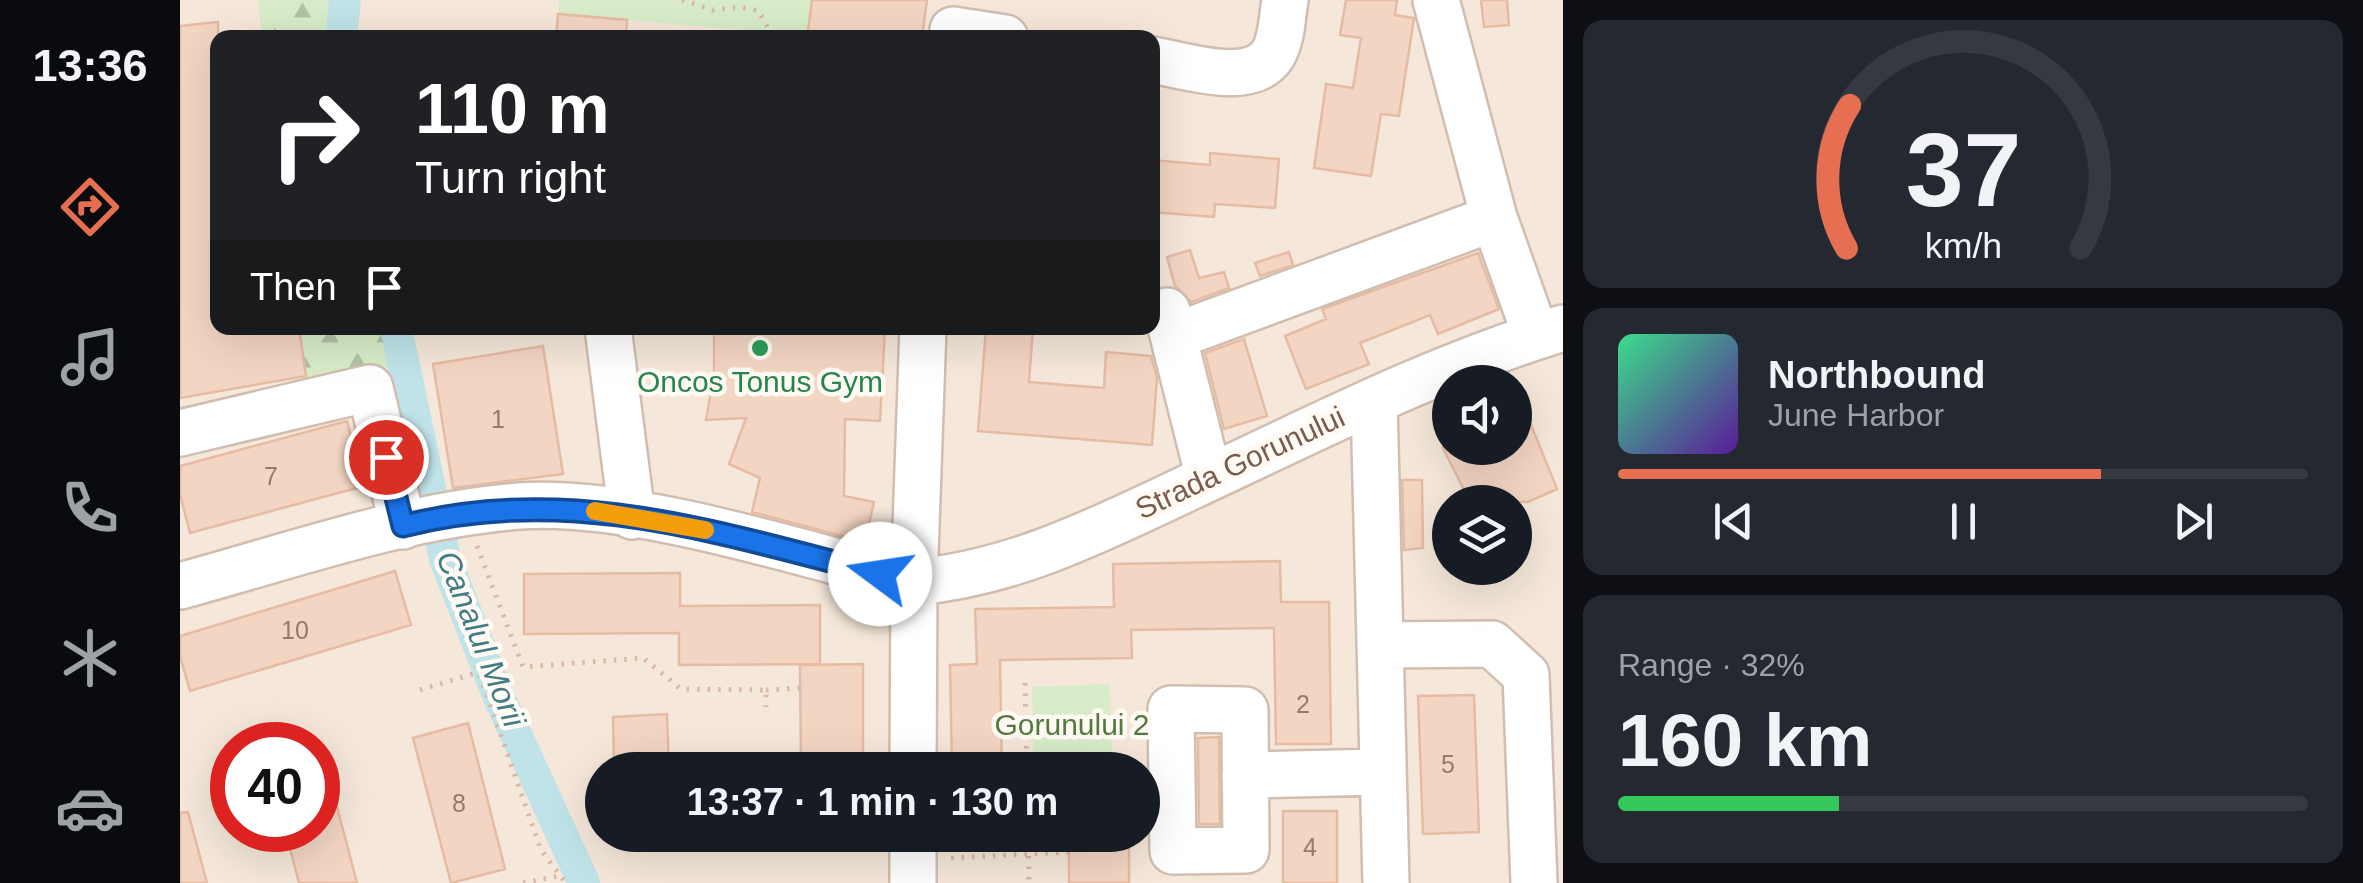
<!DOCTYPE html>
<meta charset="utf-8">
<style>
body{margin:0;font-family:Helvetica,sans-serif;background:#242831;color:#f1f3f6;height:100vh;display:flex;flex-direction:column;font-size:38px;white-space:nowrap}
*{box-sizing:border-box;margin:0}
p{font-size:32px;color:#9ea1a6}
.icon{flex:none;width:55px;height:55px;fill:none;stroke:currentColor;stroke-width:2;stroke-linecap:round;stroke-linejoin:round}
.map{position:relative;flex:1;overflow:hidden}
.panel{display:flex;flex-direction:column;gap:20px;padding:20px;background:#0d0f14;width:800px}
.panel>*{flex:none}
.guide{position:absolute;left:30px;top:30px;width:950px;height:305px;border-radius:20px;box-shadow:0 10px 40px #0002;background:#202124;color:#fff;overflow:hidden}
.controls{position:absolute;left:1252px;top:365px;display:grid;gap:20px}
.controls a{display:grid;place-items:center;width:100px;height:100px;border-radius:50%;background:#171b24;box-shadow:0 10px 40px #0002;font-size:50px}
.speed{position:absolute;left:30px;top:722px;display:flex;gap:20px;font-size:50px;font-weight:700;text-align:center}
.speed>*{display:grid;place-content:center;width:130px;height:130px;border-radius:50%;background:#171b24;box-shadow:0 10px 40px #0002;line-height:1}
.speed .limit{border:15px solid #d22;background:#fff;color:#111}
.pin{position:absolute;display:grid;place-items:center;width:85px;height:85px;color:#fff;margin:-42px;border:5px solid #fff;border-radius:50%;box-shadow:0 2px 10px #0007}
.me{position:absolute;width:110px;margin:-55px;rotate:284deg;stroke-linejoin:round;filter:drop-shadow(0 0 8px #0008)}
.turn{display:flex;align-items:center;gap:35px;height:210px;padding:0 40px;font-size:45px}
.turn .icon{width:130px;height:130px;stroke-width:2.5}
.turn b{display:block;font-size:70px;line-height:85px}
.then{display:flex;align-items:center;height:95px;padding:0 40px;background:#0003;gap:20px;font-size:38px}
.big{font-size:75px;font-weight:700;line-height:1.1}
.panel .widget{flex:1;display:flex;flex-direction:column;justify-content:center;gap:15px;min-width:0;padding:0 35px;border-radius:20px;background:#242831}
.panel .dial{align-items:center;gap:0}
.dial svg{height:260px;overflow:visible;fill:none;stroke:#363941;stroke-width:7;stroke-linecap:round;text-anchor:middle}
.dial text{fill:#f1f3f6;stroke:none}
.song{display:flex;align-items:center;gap:30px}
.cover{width:120px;height:120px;border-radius:15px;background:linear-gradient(135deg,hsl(150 70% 55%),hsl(270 70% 35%))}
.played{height:10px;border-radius:5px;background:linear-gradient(90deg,#e76f51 70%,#363941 70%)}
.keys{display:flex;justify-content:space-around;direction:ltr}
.charge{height:15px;border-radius:8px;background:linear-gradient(90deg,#34c759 32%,#363941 0)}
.trip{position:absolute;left:405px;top:752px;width:575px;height:100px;border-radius:50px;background:#171b24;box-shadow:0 10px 40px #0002;font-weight:700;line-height:100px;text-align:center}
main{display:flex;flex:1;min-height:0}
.dock{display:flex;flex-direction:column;width:180px;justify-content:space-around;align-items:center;background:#090b0e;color:#9ea1a6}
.dock .icon{width:70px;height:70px}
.dock .current{color:#e76f51}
.dock b{font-size:45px;color:#f1f3f6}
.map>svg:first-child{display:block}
.residential{fill:#f5e8da;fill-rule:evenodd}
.forest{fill:url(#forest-firs)}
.green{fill:#d8ecc9}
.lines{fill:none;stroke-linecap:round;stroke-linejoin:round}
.canal{stroke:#bfe3e8;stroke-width:32}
.building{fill:#f3d5c3;stroke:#e6bba3;stroke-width:2.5}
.minor-casing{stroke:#d1beb0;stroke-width:50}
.path{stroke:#d9b8a5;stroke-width:5;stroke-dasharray:2.5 8;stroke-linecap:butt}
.minor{stroke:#fff;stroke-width:45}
.route-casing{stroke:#114b97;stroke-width:25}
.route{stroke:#1a73e8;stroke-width:18}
.slow{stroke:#f59e0b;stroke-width:18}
.leisure-dot{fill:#2e9e5b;stroke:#fffaf3;stroke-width:4}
.labels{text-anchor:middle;stroke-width:9;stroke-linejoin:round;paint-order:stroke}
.number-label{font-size:25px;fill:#987a6a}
.leisure-label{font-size:30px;fill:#27864d;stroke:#fffaf3}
.street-label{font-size:30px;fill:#7a5c4d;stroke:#fffaf3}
.park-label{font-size:30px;fill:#537a41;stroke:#fffaf3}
.water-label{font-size:32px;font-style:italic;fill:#437c86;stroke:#fffaf3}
</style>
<main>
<nav class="dock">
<b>13:36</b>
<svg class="icon current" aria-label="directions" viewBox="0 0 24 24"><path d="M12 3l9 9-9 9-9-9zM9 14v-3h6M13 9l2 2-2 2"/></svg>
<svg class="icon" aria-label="music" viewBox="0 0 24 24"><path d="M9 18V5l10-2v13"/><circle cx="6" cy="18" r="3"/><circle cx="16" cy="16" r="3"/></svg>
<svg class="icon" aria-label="phone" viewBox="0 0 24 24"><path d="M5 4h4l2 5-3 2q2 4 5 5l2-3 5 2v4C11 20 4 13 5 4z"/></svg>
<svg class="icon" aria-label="climate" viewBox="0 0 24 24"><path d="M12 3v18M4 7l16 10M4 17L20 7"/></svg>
<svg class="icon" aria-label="car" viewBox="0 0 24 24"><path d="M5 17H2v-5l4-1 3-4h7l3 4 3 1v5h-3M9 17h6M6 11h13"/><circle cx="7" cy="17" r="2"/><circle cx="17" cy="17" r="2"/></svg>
</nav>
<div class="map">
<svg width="1383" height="883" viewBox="0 0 1383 883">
<defs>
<pattern id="forest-firs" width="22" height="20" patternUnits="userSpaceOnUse" patternTransform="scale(2.5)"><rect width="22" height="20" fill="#d8ecc9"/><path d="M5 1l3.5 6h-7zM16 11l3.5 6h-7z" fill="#b4c2a5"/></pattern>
</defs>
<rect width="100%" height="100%" fill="#fdf6ec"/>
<path class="residential" d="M0,0h1383v883h-1383zM38,38h934v290h-934zM1270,382h65v66h-65zM1270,502h65v66h-65zM52,745h86v85h-86zM422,770h540v65h-540z"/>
<path class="forest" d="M78,0h79l-3,37h-72z
M119,328h89l8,39 -90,12z"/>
<path class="green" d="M379,0h253l-5,37 -66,1v-8l-183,-16z
M930,684l2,79h-78l-2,-76z"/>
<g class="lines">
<path class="canal" d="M161,38l4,-38
M216,328l49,231 53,136 86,188"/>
</g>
<path class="building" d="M632,0h115l-5,38h-115z
M1166,0h51l-2,15 19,3 -15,98 -18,-2 -10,62 -57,-8 12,-84 27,4 8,-50 -21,-3z
M1301,0h26l2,25 -25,2z
M378,14l69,6 -1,18h-70z
M38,22v306h81l7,48 -126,22v-372z
M1030,153l69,6 -4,49 -60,-4 -1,13 -62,-5v-52l58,5z
M1010,250l9,28 25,-6 5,16 -38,14 -16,-16 -8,-29z
M1109,252l4,13 -33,11 -5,-13z
M1298,253l21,56 -61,25 -8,-19 -70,28 9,21 -63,25 -21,-53 41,-17 -4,-10z
M534,328h171l-5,93 -35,-2 -1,77 30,6 -9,40 -113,-30 8,-34 -31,-14 17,-46 -40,2 8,-45z
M806,328h47l-4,54 75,6 2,-36 45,4 6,22 -5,67 -174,-14z
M1064,339l23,77 -43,13 -19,-76z
M363,346l20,128 -110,14 -20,-124z
M1335,385l42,104 -29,13h-58l-27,-54h72z
M167,421l17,65 -174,47 -10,-39v-28z
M1222,480h20l1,68 -19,2z
M1100,561l1,41h48l2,142h-55l-2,-116 -143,2 1,28 -132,2 2,110h-50l-2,-105 27,-1 -2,-55 139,-2 -1,-43z
M215,571l16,54 -221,66 -10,-35v-20z
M500,573v33l140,-1v59l-141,1v-32l-155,1v-60z
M683,664v106h-62l-1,-105z
M1294,695l5,137 -56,2 -5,-138z
M487,714l2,56h-55l-1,-53z
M288,723l37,146 -54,14 -38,-145z
M1039,737l1,87h-21l-1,-86z
M146,765l31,118h-58l-14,-53h33v-64z
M1103,811h54v72h-54z
M8,812l19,71h-27v-70z
M889,835h60v48h-60z"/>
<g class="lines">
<g class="minor-casing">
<path id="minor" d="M1256,0l58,218 42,118
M773,30l52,8
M972,60c33,5 99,29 121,-6 9,-15 9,-37 12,-54
M987,311l42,167
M428,328l24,188
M995,336l319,-118
M1194,401l12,482
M0,433l190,-45 33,138
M0,586c111,-30 224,-71 340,-80 112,-8 282,48 394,76 99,-8 189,-54 278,-96 122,-57 242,-119 371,-158
M1200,645l112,-1 34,31 8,208
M991,709l74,1 1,140 -73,1z
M733,770l1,-188 9,-254
M1065,775l137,-3
M733,835v48"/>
</g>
<path class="path" d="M502,0l31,10 27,-3 19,4 14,27
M297,546l46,121 120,-9 38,31 85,1v17
M258,556l103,294 25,33
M845,683l2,87
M240,690l59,-18
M586,690l34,-2
M848,835l1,48
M771,858l118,-6
M343,883l40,-8"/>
<use href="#minor" class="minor"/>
</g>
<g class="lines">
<g class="route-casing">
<path id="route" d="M206,457l17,69c166,-43 316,7 477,48"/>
</g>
<use href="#route" class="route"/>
<path class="slow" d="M415,511l110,19"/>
</g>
<circle class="leisure-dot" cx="580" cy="348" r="10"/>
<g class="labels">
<g class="number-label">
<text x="318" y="428">1</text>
<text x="91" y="485">7</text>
<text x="115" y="639">10</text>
<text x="1123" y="713">2</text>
<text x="1268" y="773">5</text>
<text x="279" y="812">8</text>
<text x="1130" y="856">4</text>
</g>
<g class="leisure-label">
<text x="580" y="392">Oncos Tonus Gym</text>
</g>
<g class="street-label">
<text transform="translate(1060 463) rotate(-25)" y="10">Strada Gorunului</text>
</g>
<g class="park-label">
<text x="892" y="735">Gorunului 2</text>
</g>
<g class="water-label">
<text transform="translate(301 639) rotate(68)" y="11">Canalul Morii</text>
</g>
</g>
</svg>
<div class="controls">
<a><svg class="icon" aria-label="sound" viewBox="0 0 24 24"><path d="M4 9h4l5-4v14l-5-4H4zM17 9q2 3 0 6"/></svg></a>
<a><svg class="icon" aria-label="layers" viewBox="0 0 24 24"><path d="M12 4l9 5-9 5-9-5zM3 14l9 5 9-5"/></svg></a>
</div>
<div class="speed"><div class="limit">40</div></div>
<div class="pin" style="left:206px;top:457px;background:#d93025"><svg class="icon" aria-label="arrive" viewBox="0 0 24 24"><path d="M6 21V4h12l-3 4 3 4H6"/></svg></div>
<svg class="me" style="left:700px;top:574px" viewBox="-20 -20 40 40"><circle r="19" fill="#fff"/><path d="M0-13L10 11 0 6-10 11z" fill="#1a73e8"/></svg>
<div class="trip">13:37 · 1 min · 130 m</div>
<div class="guide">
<div class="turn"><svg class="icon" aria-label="right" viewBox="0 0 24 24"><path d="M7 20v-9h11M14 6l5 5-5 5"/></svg><div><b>110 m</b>Turn right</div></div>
<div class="then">Then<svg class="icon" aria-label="arrive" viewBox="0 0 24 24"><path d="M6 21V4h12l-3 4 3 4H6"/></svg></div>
</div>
</div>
<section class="panel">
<div class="widget dial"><svg viewBox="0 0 100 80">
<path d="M14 69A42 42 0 1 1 86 69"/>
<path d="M14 69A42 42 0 0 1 15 25" stroke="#e76f51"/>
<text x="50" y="56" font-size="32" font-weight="700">37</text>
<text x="50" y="72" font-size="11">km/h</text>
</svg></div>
<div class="widget">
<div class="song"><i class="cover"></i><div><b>Northbound</b><p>June Harbor</p></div></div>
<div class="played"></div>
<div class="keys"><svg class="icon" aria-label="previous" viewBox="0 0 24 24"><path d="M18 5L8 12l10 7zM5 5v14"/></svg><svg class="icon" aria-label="pause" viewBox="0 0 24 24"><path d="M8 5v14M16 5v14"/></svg><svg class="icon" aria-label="next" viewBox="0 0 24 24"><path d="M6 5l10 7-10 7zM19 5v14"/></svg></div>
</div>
<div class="widget"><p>Range · 32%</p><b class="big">160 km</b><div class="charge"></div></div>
</section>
</main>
